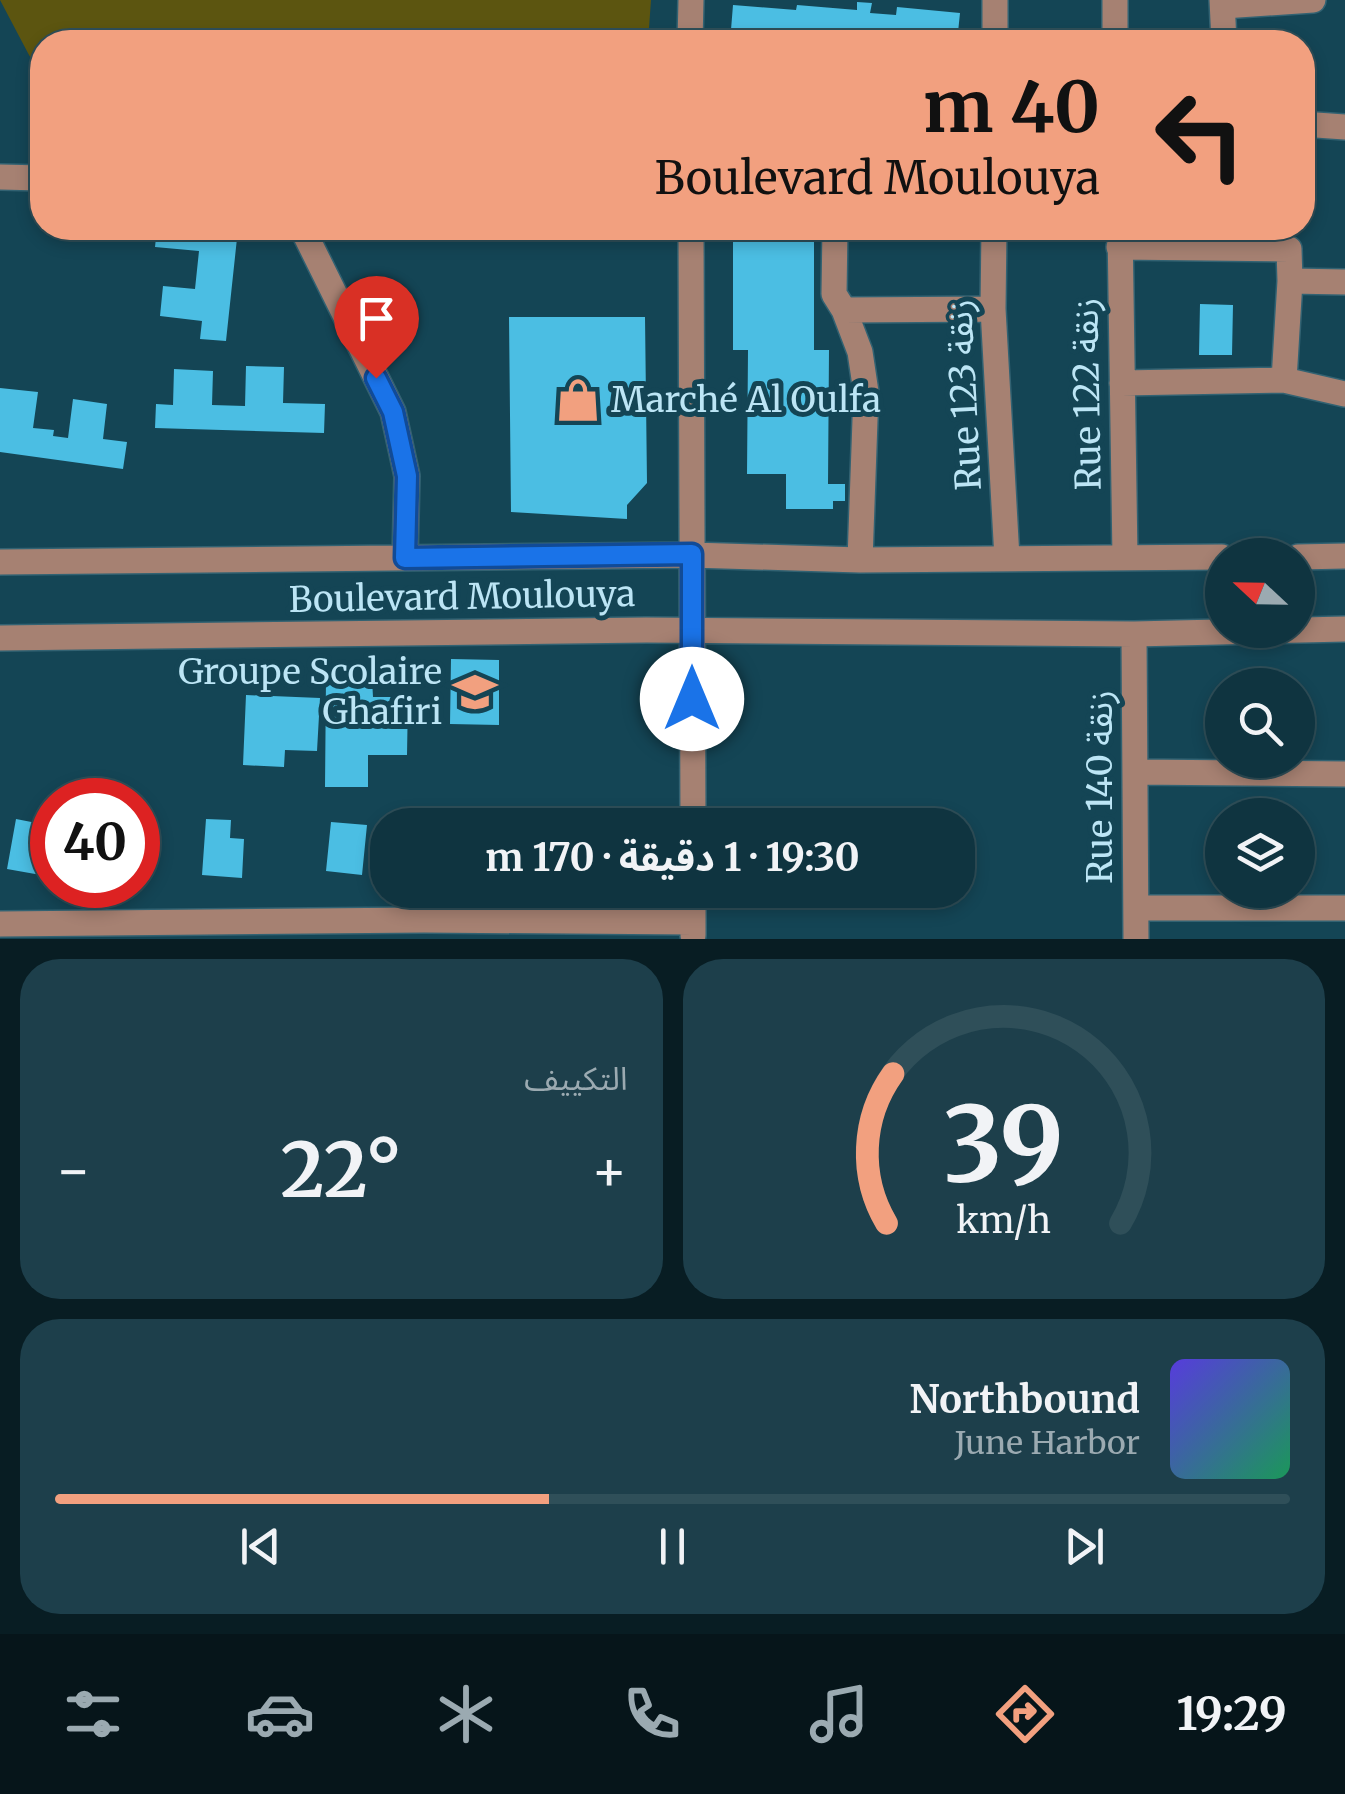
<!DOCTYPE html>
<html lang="ar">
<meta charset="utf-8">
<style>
body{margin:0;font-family:Merriweather,"Noto Sans Arabic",serif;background:#1d3f4b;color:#f1f3f6;direction:rtl;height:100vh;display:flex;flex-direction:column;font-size:38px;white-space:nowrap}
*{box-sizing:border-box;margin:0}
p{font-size:32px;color:#9baab1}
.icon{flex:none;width:55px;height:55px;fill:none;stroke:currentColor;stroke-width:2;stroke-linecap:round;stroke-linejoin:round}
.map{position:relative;height:939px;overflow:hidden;direction:ltr}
.drawer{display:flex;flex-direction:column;gap:20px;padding:20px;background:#081d23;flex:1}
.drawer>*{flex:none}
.top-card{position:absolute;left:30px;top:30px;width:1285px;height:210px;border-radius:40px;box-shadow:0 5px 15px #0003,0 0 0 2px #2f4f59;direction:rtl;background:#f2a07f;color:#111;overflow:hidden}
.needle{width:65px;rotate:292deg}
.fabs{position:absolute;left:1205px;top:538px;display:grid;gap:20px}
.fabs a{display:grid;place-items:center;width:110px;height:110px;border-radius:50%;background:#0f3440;box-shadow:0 5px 15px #0003,0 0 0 2px #2f4f59;font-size:50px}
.speed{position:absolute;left:30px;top:778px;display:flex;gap:20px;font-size:50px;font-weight:700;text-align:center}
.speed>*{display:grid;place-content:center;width:130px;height:130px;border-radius:50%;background:#0f3440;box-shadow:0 5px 15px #0003,0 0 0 2px #2f4f59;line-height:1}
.speed .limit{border:15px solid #d22;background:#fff;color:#111}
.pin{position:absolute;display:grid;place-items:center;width:85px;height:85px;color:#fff;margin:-102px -42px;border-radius:50% 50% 50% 0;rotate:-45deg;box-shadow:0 0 10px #0007}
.pin .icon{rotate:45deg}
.me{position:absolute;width:110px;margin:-55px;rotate:0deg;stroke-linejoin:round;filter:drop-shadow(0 0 8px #0008)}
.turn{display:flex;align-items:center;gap:35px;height:210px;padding:0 50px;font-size:45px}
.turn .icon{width:130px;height:130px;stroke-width:2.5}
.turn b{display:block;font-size:70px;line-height:85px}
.big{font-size:75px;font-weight:700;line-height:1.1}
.drawer .tile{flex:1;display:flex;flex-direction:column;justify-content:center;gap:15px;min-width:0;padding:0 35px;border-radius:40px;background:#1d3f4b}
.drawer .dial{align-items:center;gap:0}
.dial svg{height:260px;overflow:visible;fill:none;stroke:#2f4f59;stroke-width:7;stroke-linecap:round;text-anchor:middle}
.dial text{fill:#f1f3f6;stroke:none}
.song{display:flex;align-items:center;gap:30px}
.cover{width:120px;height:120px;border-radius:15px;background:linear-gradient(135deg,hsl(250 70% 55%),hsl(150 70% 35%))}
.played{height:10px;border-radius:5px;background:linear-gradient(90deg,#f2a07f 40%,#2f4f59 40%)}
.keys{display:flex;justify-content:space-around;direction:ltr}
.heat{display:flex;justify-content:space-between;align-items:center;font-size:55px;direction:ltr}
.drawer .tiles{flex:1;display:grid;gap:20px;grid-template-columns:1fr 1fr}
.tile:last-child{grid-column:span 2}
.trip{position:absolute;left:370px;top:808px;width:605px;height:100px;border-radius:40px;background:#0f3440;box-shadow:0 5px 15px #0003,0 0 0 2px #2f4f59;font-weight:700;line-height:100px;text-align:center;direction:rtl}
.menu{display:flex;height:160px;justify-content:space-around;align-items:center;background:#06151a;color:#9baab1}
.menu .icon{width:70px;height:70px}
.menu .active{color:#f2a07f}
.menu b{font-size:45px;color:#f1f3f6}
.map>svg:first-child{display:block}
.grass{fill:#5c5510}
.building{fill:#4bbee3}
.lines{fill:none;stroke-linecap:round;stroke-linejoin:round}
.minor-casing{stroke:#326272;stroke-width:28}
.minor{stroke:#a68172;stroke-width:25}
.route-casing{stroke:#114b97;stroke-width:25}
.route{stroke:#1a73e8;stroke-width:18}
.labels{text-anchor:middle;stroke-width:10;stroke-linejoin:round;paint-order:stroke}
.street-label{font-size:35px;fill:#bce5f5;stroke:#144555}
.poi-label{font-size:35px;fill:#bce5f5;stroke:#144555;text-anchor:start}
</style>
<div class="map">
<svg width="1345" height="939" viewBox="0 0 1345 939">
<rect width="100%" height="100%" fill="#144555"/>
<path class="grass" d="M0,0h651l-3,42h-606v33l-13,-20z"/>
<path class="building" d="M857,2l15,1 -2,10 26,2 1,-8 63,6 -3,29h-227l3,-37 63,5 1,-5 60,5z
M157,228l81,1 -12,112 -26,-2 2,-18 -42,-5 3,-30 32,3 4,-38 -44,-4z
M733,228h81v122h15l-1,134h17v17h-12v8h-47v-35h-39l1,-124h-15z
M1200,304l33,1 -1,50h-33z
M509,317h136l2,166 -20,22v14l-116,-7z
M246,366l38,1 -1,36 42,1 -1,29 -169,-5 1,-24 17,1 1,-36 39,2 -1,34 33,1z
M0,388l38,4 -5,36 21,2 -1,6 15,2 5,-39 34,5 -4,35 24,3 -4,27 -123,-17z
M451,659l48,1v65l-49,-1z
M326,678l46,1 1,18h35l-1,58h-39v32h-43z
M246,695l74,3 -3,53 -32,-1 -1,17 -41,-2z
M16,819l36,7v51l-45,-8z
M206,819l25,1 -1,18 14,1 -2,39 -40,-3z
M331,822l36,3 -5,50 -36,-4z"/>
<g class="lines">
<g class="minor-casing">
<path id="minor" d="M1115,0v42
M1222,0l2,42
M1223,6l90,-6
M690,42l1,-42
M995,42v-42
M1302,124l43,3
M0,177l42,1
M302,228l91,184 14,64 -2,82
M691,228l2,597
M835,228l-1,66 10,16 16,42 6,40 -6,168
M994,228l-1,81 14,249
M1120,228l5,330
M1119,247l170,2 1,32 -6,99
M1290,281l55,1
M844,310l149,-1
M1122,383l162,-3 61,14
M1298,557l47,-1
M0,562l692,-7 168,5 362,-3
M1134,634l2,305
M0,638l646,-8 488,4 211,-5
M1135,772l210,2
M693,890v45
M1136,908h209
M0,924l424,-4 269,2"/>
</g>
<use href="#minor" class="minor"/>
</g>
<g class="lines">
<g class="route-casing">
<path id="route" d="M376,378l17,34 14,64 -2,82 287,-4v145"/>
</g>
<use href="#route" class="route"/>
</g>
<defs>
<g id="shop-bare" transform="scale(3.45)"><path d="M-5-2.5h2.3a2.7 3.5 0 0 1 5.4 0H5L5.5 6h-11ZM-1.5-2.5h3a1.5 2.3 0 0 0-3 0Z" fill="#f2a07f" stroke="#144555" stroke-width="2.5" paint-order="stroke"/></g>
<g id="school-bare" transform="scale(3.45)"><path d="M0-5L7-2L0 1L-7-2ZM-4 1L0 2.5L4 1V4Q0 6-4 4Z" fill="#f2a07f" stroke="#144555" stroke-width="2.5" paint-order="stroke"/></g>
</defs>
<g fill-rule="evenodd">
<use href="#shop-bare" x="578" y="400"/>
<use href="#school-bare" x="475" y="692"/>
</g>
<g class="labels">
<g class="street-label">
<text transform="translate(1087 394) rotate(-91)" y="12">Rue 122 زنقة</text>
<text transform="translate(964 395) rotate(-93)" y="12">Rue 123 زنقة</text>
<text transform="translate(462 597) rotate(-1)" y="12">Boulevard Moulouya</text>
<text transform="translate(1100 787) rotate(-90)" y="12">Rue 140 زنقة</text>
</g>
<g class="poi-label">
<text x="611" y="412">Marché Al Oulfa</text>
<text x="442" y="684" text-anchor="end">Groupe Scolaire<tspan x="442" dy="40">Ghafiri</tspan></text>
</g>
</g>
</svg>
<div class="fabs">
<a><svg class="needle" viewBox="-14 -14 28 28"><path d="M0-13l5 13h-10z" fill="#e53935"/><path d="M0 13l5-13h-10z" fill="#9baab1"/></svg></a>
<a><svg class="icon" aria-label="search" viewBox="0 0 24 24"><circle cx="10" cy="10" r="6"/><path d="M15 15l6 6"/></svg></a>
<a><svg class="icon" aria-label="layers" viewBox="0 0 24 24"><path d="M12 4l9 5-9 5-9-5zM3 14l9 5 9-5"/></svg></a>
</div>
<div class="speed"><div class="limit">40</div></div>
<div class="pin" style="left:376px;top:378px;background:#d93025"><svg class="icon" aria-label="arrive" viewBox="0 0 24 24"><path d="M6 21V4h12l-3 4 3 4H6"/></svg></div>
<svg class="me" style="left:692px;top:699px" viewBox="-20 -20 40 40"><circle r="19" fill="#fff"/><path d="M0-13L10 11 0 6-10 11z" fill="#1a73e8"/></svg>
<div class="trip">19:30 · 1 دقيقة · 170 m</div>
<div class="top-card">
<div class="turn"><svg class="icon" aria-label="left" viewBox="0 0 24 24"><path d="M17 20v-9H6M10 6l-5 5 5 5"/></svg><div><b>40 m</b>Boulevard Moulouya</div></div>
</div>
</div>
<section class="drawer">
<div class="tiles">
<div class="tile dial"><svg viewBox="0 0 100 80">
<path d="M14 69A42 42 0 1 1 86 69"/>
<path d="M14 69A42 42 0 0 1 16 23" stroke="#f2a07f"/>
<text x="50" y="56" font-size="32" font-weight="700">39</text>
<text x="50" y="72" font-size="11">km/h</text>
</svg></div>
<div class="tile"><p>التكييف</p>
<div class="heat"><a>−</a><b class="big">22°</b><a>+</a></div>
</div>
<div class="tile">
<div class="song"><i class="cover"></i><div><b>Northbound</b><p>June Harbor</p></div></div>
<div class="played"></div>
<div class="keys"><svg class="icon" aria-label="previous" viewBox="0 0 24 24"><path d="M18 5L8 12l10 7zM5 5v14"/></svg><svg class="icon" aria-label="pause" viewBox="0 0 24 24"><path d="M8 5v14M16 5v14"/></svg><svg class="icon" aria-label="next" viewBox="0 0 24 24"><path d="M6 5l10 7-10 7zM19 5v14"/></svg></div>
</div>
</div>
</section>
<nav class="menu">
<b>19:29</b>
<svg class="icon active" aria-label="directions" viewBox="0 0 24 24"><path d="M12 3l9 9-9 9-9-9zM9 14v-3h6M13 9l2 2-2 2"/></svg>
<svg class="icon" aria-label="music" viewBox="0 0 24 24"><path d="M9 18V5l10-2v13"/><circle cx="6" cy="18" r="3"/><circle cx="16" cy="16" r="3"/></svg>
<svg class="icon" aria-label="phone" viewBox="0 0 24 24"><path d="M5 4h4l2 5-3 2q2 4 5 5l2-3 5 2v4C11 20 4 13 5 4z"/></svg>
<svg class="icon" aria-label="climate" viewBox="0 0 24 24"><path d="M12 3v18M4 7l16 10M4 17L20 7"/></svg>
<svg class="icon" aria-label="car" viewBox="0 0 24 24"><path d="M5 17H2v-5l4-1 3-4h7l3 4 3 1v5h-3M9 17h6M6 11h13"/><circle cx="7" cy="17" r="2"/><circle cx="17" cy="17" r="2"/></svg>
<svg class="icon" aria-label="filters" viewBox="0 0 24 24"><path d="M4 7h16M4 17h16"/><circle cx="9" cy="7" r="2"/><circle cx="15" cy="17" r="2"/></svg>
</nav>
